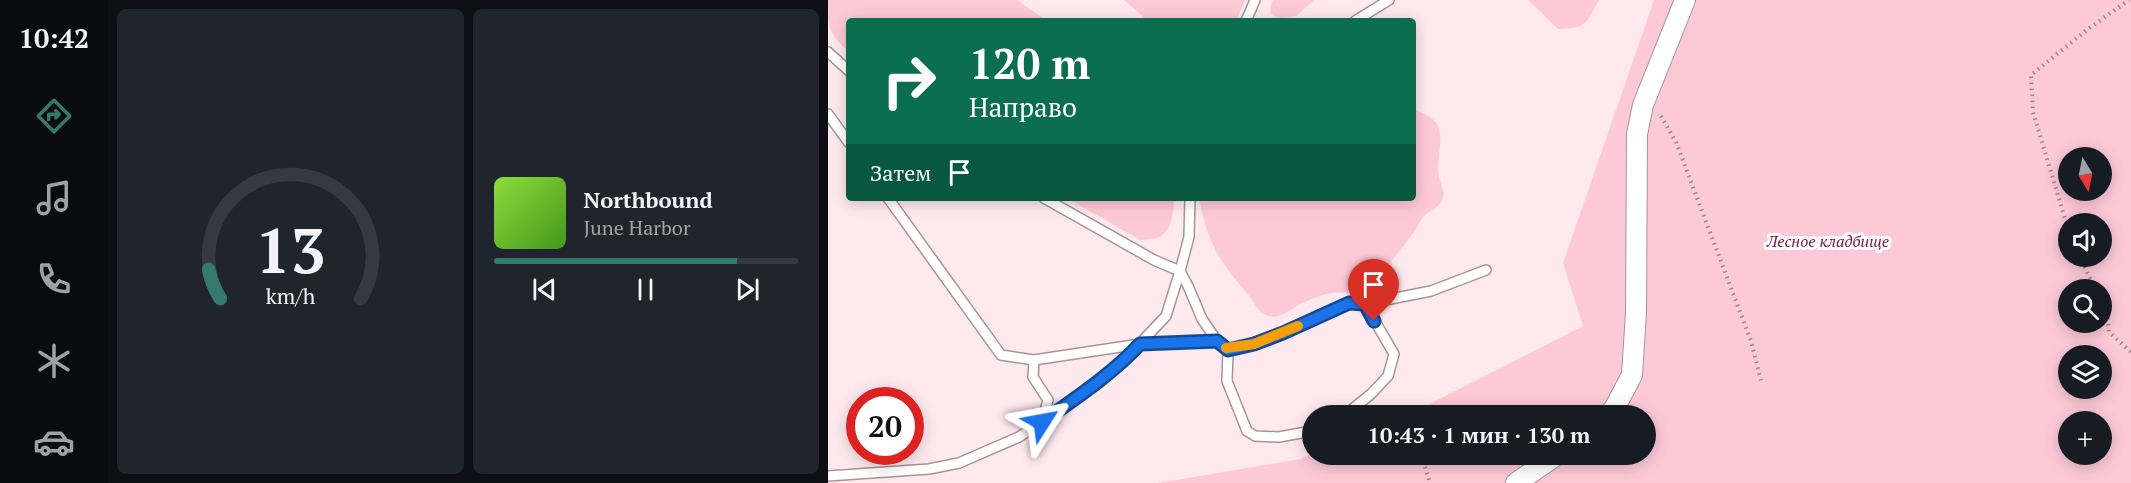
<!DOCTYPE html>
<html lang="ru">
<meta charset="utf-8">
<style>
body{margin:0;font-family:"PT Serif",serif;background:#20242c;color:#f1f3f6;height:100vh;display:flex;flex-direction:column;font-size:22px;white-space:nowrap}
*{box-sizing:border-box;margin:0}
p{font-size:20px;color:#9ea1a6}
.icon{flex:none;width:33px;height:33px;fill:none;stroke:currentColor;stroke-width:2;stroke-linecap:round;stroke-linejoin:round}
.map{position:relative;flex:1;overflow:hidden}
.details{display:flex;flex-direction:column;gap:9px;padding:9px;background:#0d0f14;width:720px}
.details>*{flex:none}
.guide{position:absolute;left:18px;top:18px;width:570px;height:183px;border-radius:6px;box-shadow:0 3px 15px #0003;background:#0b6e4f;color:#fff;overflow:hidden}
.needle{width:39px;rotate:170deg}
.tools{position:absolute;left:1230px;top:147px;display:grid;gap:12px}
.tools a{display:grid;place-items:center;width:54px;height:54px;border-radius:50%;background:#171b24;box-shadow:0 3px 15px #0003;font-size:30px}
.speed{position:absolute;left:18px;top:387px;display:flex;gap:12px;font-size:30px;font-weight:700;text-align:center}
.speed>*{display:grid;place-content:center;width:78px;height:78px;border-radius:50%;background:#171b24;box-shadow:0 3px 15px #0003;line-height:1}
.speed .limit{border:9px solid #d22;background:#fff;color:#111}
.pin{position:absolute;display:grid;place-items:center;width:51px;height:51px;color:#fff;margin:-62px -26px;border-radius:50% 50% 50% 0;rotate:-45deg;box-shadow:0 0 6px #0007}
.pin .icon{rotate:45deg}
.me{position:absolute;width:66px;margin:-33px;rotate:56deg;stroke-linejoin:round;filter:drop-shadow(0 0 4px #0008)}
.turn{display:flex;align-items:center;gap:21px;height:126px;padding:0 24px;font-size:27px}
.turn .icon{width:78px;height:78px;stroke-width:2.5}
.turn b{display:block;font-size:42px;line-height:51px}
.then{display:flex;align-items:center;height:57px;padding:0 24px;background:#0003;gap:12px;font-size:22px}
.details .tile{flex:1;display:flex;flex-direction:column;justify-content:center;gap:9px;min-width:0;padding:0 21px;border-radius:9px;background:#20242c}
.details .dial{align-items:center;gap:0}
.dial svg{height:156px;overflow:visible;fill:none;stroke:#363941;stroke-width:7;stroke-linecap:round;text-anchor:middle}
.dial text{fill:#f1f3f6;stroke:none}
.song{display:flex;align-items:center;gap:18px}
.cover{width:72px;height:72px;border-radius:9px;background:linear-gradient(135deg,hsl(90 70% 55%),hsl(100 70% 35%))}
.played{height:6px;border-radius:3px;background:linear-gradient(90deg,#33796e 80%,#363941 80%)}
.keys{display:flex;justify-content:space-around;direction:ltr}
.details .tiles{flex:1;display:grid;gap:9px;grid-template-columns:repeat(2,1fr)}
.trip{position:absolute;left:474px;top:405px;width:354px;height:60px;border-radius:30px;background:#171b24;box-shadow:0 3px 15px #0003;font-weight:800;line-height:60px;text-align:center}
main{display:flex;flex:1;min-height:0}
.dock{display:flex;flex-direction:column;width:108px;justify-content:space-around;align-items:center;background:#090b0e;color:#9ea1a6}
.dock .icon{width:42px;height:42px}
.dock .selected{color:#33796e}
.dock b{font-size:27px;color:#f1f3f6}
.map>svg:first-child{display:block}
.green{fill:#fdc9d6;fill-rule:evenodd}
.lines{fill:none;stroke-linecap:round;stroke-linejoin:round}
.lane-casing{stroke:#a79398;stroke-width:12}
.street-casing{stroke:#a79398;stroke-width:22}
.path{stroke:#95878a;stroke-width:4;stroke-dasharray:1.5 4.5;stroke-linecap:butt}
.lane{stroke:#fff;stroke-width:9}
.street{stroke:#fff;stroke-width:20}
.route-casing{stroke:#114b97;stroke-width:15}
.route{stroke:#1a73e8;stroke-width:10}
.slow{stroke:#f59e0b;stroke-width:10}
.labels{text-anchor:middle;stroke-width:6;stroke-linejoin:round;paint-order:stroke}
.park-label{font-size:16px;font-style:italic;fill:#831944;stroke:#fff}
</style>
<main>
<nav class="dock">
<b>10:42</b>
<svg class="icon selected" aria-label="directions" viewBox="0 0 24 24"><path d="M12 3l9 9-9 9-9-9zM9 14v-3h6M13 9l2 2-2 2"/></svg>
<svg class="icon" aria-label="music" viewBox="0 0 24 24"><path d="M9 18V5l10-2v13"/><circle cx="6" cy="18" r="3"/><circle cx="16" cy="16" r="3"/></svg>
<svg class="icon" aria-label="phone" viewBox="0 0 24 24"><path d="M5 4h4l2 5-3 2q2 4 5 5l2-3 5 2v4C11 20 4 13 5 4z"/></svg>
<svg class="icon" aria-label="climate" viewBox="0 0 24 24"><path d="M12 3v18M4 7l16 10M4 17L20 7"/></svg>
<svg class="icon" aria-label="car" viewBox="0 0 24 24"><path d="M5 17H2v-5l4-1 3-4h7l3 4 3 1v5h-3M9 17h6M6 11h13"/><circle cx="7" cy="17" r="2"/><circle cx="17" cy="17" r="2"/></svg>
</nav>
<section class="details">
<div class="tiles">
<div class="tile dial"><svg viewBox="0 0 100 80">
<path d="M14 69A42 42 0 1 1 86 69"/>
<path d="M14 69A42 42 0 0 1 8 54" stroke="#33796e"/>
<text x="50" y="56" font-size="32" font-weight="700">13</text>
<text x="50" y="72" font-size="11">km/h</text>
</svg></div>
<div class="tile">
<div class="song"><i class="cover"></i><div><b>Northbound</b><p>June Harbor</p></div></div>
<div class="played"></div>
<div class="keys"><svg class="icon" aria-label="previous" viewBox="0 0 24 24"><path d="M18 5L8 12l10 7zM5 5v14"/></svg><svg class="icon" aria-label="pause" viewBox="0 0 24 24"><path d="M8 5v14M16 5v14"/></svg><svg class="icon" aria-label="next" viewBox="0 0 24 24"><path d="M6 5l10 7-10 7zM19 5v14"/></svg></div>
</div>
</div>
</section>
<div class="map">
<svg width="1303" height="483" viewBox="0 0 1303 483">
<rect width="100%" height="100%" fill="#fee9ee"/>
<path class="green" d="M0,0h189l30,21h-198v31c-21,-19 -21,-24 -21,-52z
M296,0h121l-9,21h-88z
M445,0h41l-18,16 -17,3 -8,-5 -1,-7z
M700,0h71c-13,24 -12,28 -41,29z
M826,0h477v483h-973l142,-24 12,-5h334v-38l-238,-1 175,-89 -20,-63zM1240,158h34v32h-34zM1240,224h34v32h-34zM1240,290h34v32h-34zM1240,356h34v32h-34zM1240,422h34v32h-34z
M585,108c8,5 21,9 25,18 5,10 0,33 0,45 1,9 7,19 5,27 -3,10 -13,11 -19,18 -4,5 -6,11 -10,16 -15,20 -31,42 -52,56 -11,7 -24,3 -36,6 -7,2 -14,5 -21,8 -14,5 -25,21 -41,12 -8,-4 -9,-12 -14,-17 -30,-36 -42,-51 -51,-99h214z
M239,198h107c-1,26 -4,43 -34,42z"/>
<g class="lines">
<g class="lane-casing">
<path id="lane" d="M418,21l9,-21
M527,21l34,-21
M0,52l21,19
M0,114l21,29
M60,198l113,157 33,5
M362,198l-1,39 -9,34 8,15 14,33 15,22
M537,304l66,-13 55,-21
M400,350l26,-6 29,-11 66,-30 16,1 29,50 -6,22 -17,18 -27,22
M400,350l-1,31 20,50 8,5 24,1 33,-6
M214,422l6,-22 -15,-23 1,-17 106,-16 77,-3 11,9
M0,476l101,-7 30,-6 60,-26 58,-39 53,-44 36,-38 14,-45 -26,-11 -110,-62"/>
</g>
<g class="street-casing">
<path id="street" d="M779,416l7,-7 18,-34 4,-62 1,-179 6,-29 42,-105
M688,483l42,-29"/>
</g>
<path class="path" d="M833,116l15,26 75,199 11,44
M1240,229l-35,-117 -2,-37 57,-46 41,-29
M1251,256l17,34
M1274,301l5,12 2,19 22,20
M597,467l5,16"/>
<use href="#lane" class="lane"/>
<use href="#street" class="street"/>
</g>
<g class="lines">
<g class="route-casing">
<path id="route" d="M214,422c34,-24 70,-48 98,-78l77,-3 11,9 26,-6 29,-11 66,-30 16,1 9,17"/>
</g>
<use href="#route" class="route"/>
<path class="slow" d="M398,348l28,-4 44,-18"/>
</g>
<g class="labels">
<g class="park-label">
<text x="1000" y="247">Лесное кладбище</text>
</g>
</g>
</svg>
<div class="tools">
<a><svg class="needle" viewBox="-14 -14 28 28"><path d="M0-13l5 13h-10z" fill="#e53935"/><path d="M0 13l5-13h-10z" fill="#9ea1a6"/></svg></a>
<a><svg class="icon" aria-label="sound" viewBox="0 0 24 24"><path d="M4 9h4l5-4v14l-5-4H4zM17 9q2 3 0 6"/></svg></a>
<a><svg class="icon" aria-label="search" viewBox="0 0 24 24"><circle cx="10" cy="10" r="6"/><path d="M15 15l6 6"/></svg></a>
<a><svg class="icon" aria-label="layers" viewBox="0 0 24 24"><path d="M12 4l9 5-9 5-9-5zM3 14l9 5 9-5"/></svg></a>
<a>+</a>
</div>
<div class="speed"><div class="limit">20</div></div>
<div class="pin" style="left:546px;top:321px;background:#d93025"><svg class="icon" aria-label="arrive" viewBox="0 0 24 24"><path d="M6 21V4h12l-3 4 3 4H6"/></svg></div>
<svg class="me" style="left:214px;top:422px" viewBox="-20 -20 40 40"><path d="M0-17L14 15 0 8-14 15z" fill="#1a73e8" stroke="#fff" stroke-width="4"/></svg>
<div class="trip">10:43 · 1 мин · 130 m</div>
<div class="guide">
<div class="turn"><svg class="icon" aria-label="right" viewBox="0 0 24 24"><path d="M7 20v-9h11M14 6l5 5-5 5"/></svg><div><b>120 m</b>Направо</div></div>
<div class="then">Затем<svg class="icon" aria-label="arrive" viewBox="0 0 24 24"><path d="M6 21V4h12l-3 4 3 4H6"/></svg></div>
</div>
</div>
</main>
